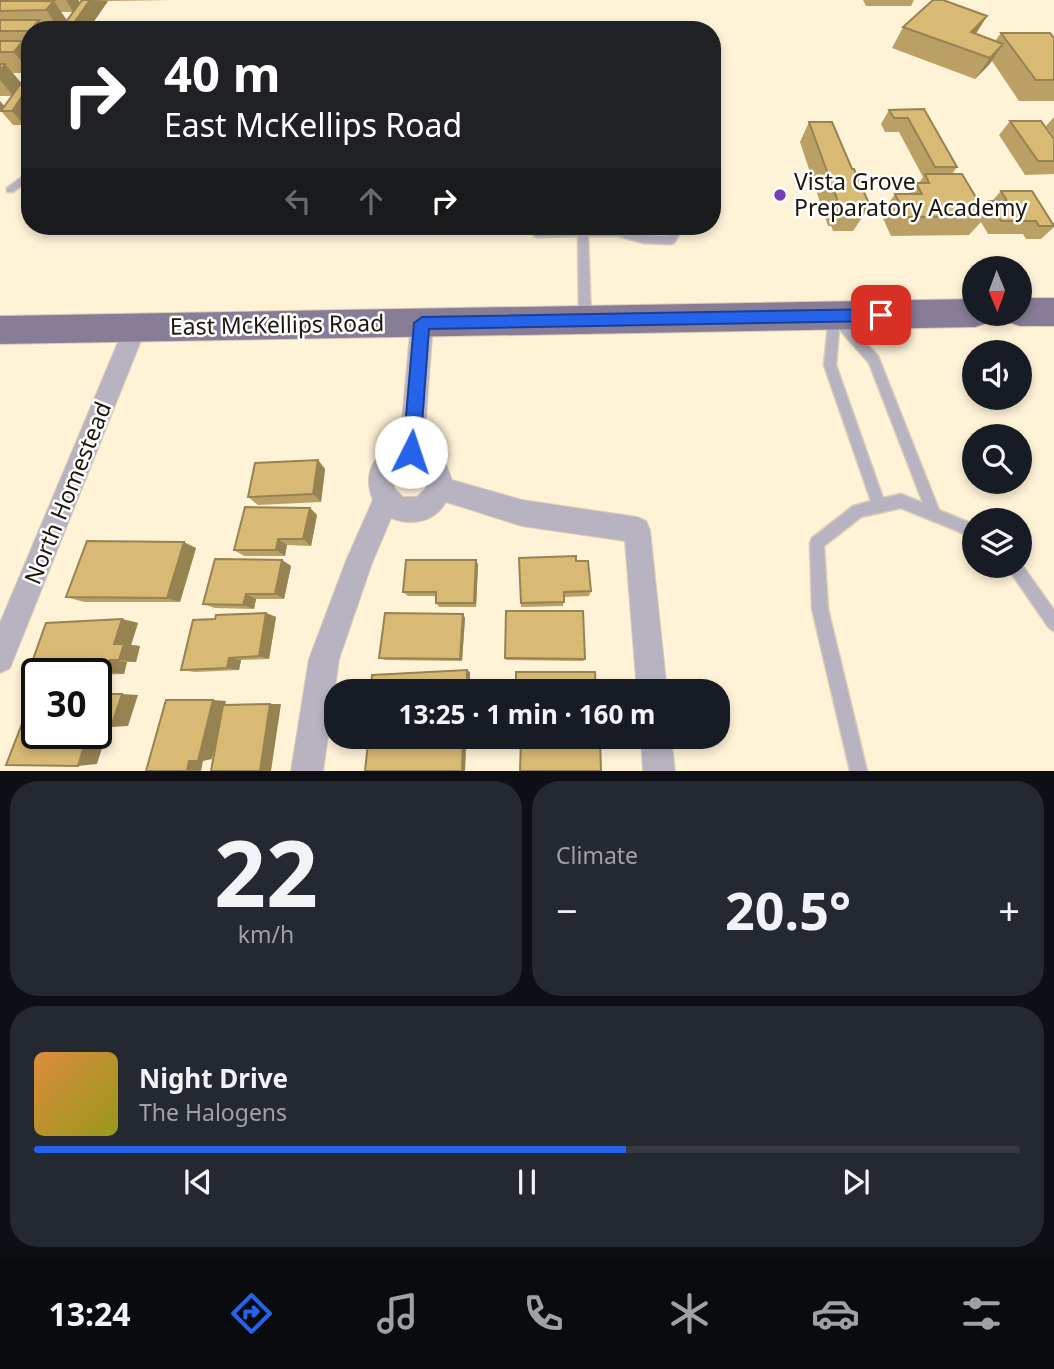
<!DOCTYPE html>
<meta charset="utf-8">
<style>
body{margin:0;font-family:"Noto Sans",sans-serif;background:#242831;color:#f1f3f6;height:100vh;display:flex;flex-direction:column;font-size:26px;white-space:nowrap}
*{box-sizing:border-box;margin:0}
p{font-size:23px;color:#9ea1a6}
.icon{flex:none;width:38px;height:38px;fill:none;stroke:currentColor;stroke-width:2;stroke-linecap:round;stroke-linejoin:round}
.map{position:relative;height:771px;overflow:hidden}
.drawer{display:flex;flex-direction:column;gap:10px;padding:10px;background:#0d0f14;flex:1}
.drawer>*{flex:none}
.hud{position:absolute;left:21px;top:21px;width:700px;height:214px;border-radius:28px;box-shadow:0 4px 10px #0003;background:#202124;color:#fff;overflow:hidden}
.needle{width:46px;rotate:179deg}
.controls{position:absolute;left:962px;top:256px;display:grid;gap:14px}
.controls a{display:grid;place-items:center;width:70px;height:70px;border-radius:50%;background:#171b24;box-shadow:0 4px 10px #0003;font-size:35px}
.speed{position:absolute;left:21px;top:658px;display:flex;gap:14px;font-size:35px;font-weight:700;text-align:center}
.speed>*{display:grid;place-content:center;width:91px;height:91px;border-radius:50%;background:#171b24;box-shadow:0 4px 10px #0003;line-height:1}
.speed .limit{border:4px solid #111;border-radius:10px;background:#fff;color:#111}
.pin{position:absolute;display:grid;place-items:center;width:60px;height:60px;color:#fff;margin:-30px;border-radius:14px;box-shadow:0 4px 10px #0006}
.me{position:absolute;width:77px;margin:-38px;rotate:4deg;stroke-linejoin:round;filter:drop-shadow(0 0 5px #0008)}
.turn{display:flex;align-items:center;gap:24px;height:147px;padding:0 28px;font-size:32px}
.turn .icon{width:91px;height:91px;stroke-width:2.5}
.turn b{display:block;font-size:49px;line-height:60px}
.lanes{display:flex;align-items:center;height:66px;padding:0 28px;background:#0003;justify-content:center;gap:35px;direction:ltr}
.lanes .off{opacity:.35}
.big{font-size:52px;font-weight:700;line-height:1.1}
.drawer .tile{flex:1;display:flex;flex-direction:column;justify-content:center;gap:10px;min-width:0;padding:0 24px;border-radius:28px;background:#242831}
.drawer .dial{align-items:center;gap:0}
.dial b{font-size:91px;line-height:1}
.song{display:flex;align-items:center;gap:21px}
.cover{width:84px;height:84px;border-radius:10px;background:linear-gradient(135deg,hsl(30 70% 55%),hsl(60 70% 35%))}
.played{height:7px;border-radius:4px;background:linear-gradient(90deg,#2563eb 60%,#363941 60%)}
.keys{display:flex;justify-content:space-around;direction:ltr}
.heat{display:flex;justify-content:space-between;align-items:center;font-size:38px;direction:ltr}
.drawer .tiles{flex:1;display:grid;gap:10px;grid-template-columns:1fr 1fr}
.tile:last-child{grid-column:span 2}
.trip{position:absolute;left:324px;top:679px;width:406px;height:70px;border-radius:28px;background:#171b24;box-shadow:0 4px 10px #0003;font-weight:700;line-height:70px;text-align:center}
.tabs{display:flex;height:112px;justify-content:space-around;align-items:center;background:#090b0e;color:#9ea1a6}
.tabs .icon{width:49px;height:49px}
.tabs .selected{color:#2563eb}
.tabs b{font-size:32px;color:#f1f3f6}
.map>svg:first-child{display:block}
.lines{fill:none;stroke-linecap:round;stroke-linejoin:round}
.service-casing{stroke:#dacfb6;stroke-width:3}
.minor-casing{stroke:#dacfb6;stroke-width:2}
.primary-casing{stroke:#dacfb6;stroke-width:2}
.service{fill:#b8b3c1;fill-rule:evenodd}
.minor{fill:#b8b3c1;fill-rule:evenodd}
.primary{fill:#877d97;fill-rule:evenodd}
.wall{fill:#baa065;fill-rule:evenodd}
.shaded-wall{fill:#978252}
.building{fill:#d8ba75;stroke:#978252;stroke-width:2}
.route{fill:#2563eb;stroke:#184099;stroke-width:2}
.poi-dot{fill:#7940b6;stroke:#fff;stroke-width:2.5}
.labels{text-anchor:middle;stroke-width:5;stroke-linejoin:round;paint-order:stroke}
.poi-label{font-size:23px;fill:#1c170b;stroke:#fff;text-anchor:start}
.street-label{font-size:23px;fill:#1c170b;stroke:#fff}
</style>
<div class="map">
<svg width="1054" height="771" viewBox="0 0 1054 771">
<rect width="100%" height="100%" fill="#fef2d7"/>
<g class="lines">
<g class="service-casing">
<path id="service" d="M30,171v8l-17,13h-6v-4z
M526,226h11l4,3h37v-3h10v3l30,-1 26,7 23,1 7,-10h10l-10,17 -4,1 -26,-1 -26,-7h-30l3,84 -6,5 -6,-5 -1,-84 -40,1 -4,-1z
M835,311l4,2 39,43 61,154 36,15v16l-15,-9 -59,-24 -40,9 -37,29 4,63 39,162h-17l-38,-162 -2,-66 2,-5 41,-32 18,-5 -47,-136 5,-49zM839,329l30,34 54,140 -22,-9 -18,4 -47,-133z
M1020,562l34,48v21l-5,-3 -40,-58 -2,-5h13z"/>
</g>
<g class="minor-casing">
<path id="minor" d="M422,314l8,3 3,6 -9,120 18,11 10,26 70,20 115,17 9,4 4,9 17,161h-30l-12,-150 -103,-15 -76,-24c-12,21 -35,24 -55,16l-19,45 -33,96 -16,112h-32l18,-112 37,-98 27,-61c-11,-27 1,-48 27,-58l11,-119 3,-6zM404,463h12l10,10v15l-9,9h-14l-9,-9v-15z
M135,319l8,3 3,6 -136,340 -10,5v-50l124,-295 3,-6z
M641,737h30l4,34h-32z"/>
</g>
<g class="primary-casing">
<path id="primary" d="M1020,298h34v28h-34l-12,-4 -4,-9h16z
M975,299v14h17l-5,10 -12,4 -975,17v-28z"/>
</g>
<use href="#service" class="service"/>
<use href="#minor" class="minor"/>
<use href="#primary" class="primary"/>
</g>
<path class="wall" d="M0,0h78l2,2 2,-2h92l-66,1 -20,29h-58v86l-6,9h-11l-12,-14 1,-1 -2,1v-10l4,5 8,-10h-12zM61,12h12l-6,8zM13,73h16l-8,10z
M863,0h51l-3,6h-45z
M987,16l-11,18 19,7 6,-8 53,5v63h-35l-27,-40 -17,18 -83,-31 11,-21z
M924,109l33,58 -5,7 30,34 7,-7h3l9,-10 53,34v2l-13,12h-15l-3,-5h-35l-7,-12 -12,13 -78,1 -10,-22 14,-20h13l8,-11h3l4,-6 -24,-45h-14l-4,-8 8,-14z
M1054,117v20l-8,-11z
M1010,121l44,18v35l-29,1 -26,-40z
M809,122l43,47 18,37 -17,25h-20l-2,-5h-3l-28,-84z
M318,460l7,9 -4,33 -63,3 -10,-8z
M310,508l7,7 -6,31 -24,-1 -2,11h-41l-10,-6z
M196,548l-16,54h-96l-18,-5z
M519,558l57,3 15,30 -2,5 -25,1 -1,9 -42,1z
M282,560l9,6 -7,33h-28l-2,10 -39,-1 -12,-4z
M476,560l2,5 -2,42h-37l-3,-4v-7h-28l-5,-4z
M266,613l10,4 -7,42 -28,1 -2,10 -44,2 -14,-2 34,-51z
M465,618l-3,43 -77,-1 -6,-2z
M122,619l16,4 -7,22 9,1 -4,16h-9l-3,12 -28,1v-1h-59v3l-10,-1z
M505,658l80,1 -2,2 -77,-1z
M521,738l76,1 3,1 -80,31z
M375,742h91l-1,29h-100l3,-28z"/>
<path class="shaded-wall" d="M66,0h12l2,3 -7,9z
M90,0l18,1 -20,29h-19z
M54,1l13,20 -7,9 -14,-20z
M987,16l-14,21 -2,-5z
M39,20l7,10h-14z
M23,41l7,9v22l-16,-20z
M1003,44l-14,21 -14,14 15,-21z
M5,64l17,20 -9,12 -13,-16v-9z
M30,85v31l-6,9 -12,-14z
M0,101l6,7 -6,3z
M318,460l7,9 -4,33 -8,-8z
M310,508l7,7 -6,31 -8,-7z
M278,539l9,6 -2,11 -9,-6z
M184,542l12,6 -16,54 -13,-4z
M282,560l9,6 -7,33 -9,-5z
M476,560l2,5 -2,42 -2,-4z
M246,594l10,5 -2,10 -11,-4z
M266,613l10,4 -7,42 -10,-3z
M463,614l2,4 -3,43 -2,-2z
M122,619l16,4 -7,22 9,1 -4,16 -17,-2 -5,-16z
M229,658l12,2 -2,10 -12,-2z
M110,660l17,2 -3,12 -17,-2z
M467,670l3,2v19h-3z
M122,694l16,1 -10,31 -17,1z
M213,700l13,1 -14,58 -9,2 -2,10h-14l2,-10z
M270,704h11l-10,67h-11z
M96,726h13l-12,38 -19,2 10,-33h8z
M466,742l-1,29h-3l1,-28z"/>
<path class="building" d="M82,0h8l-21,30h-9z
M933,0h10l44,16 -16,16 32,12 -13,14 -87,-31z
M0,1h54l-8,9 -46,1z
M0,20h39l-9,11h-30z
M1001,33h49l4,5v42h-18z
M0,41h23l-9,11h-14z
M0,64h5l-5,7z
M30,71v14l-18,26h-11z
M924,109l33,58h-22l-27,-49h-14l-5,-8z
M1010,121h31l13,18v22h-16z
M809,122h23l20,47h2l16,37h-7l3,6h-21l-2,-5h-3z
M30,154v9h-6z
M925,174h37l25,42 -81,1 -11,-23h27l-6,-11h13z
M1001,191h31l22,35h-15l-3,-5h-35l-12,-20h18z
M318,460l-5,34 -65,3 7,-34z
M245,507l65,1 -7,31h-25l-2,11h-42z
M87,541l97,1 -17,56 -101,-1z
M576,556v5h12l3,30 -27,1v10l-43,1 -2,-45z
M215,559l67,1 -7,34h-29l-3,11 -40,-1z
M406,560h70l-2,43h-38v-11h-33z
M506,611h77l2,48 -80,-1z
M266,613l-7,43 -30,2 -2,10 -46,2 12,-50 22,-1 1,-4z
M385,613l78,1 -3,45 -81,-1z
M122,619l-8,25h10l-5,16h-9l-3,12 -38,2h-32v1l-10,1 19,-53z
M467,670v21h-96l1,-16z
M516,672h79l1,19h-80z
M96,694h26l-11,33h-15z
M166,700h47l-15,61h-9l-2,10h-41z
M270,704l-10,67h-49l12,-66z
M25,716l12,1v16h51l-10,33 -72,-1z
M521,739l79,1 1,31h-81z
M368,743h95l-1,28h-97z"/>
<path class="route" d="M881,309l8,6 -8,6 -452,8 -9,123 -3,6 -6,2 -6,-2 -2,-6 11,-129 8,-6z"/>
<circle class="poi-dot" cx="780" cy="195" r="7"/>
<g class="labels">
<g class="poi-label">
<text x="794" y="190">Vista Grove<tspan x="794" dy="26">Preparatory Academy</tspan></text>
</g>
<g class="street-label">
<text transform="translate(277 325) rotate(-1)" y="8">East McKellips Road</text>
<text transform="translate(68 493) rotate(-68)" y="8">North Homestead</text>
</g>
</g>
</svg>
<div class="controls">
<a><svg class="needle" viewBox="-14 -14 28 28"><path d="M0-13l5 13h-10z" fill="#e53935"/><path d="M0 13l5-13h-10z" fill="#9ea1a6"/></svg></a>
<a><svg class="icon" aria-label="sound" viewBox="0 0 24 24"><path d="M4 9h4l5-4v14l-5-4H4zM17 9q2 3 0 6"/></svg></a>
<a><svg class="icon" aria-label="search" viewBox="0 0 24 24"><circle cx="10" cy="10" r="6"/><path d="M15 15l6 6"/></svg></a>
<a><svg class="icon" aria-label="layers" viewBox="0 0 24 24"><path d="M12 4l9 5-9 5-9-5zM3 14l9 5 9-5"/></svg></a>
</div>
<div class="speed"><div class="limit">30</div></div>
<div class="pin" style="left:881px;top:315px;background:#d93025"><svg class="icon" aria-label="arrive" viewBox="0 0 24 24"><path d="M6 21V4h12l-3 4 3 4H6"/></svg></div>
<svg class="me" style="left:411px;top:452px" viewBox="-20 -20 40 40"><circle r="19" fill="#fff"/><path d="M0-13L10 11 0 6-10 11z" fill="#2563eb"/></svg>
<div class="trip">13:25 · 1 min · 160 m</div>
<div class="hud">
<div class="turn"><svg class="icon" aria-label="right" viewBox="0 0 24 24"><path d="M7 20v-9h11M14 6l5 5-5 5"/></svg><div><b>40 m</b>East McKellips Road</div></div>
<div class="lanes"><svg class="icon off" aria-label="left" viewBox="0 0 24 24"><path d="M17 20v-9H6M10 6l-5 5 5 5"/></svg><svg class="icon off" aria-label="ahead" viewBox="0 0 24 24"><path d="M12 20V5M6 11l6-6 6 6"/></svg><svg class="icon" aria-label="right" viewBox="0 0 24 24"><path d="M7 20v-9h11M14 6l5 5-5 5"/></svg></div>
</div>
</div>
<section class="drawer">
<div class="tiles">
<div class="tile dial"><b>22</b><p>km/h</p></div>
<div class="tile"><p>Climate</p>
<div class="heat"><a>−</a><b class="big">20.5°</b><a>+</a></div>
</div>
<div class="tile">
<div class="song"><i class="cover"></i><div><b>Night Drive</b><p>The Halogens</p></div></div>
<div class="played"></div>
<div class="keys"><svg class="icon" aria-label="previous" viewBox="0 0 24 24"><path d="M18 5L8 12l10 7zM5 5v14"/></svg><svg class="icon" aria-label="pause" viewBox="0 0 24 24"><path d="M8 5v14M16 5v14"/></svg><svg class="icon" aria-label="next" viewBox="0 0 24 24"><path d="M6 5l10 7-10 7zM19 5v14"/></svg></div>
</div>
</div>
</section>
<nav class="tabs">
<b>13:24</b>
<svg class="icon selected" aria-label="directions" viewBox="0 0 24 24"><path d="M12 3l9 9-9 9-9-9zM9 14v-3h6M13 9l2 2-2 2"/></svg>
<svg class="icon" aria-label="music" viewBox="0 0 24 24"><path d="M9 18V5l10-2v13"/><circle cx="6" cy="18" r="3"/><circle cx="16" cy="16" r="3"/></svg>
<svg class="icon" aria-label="phone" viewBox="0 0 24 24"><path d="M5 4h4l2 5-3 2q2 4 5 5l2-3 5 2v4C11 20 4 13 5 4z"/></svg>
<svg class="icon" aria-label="climate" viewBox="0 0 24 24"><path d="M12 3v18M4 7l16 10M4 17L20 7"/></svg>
<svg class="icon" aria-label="car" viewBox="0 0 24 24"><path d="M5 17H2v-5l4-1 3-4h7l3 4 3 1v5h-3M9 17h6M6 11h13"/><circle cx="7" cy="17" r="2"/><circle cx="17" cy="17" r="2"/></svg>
<svg class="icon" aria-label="filters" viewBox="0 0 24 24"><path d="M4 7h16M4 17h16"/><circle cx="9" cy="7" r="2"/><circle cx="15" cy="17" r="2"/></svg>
</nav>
